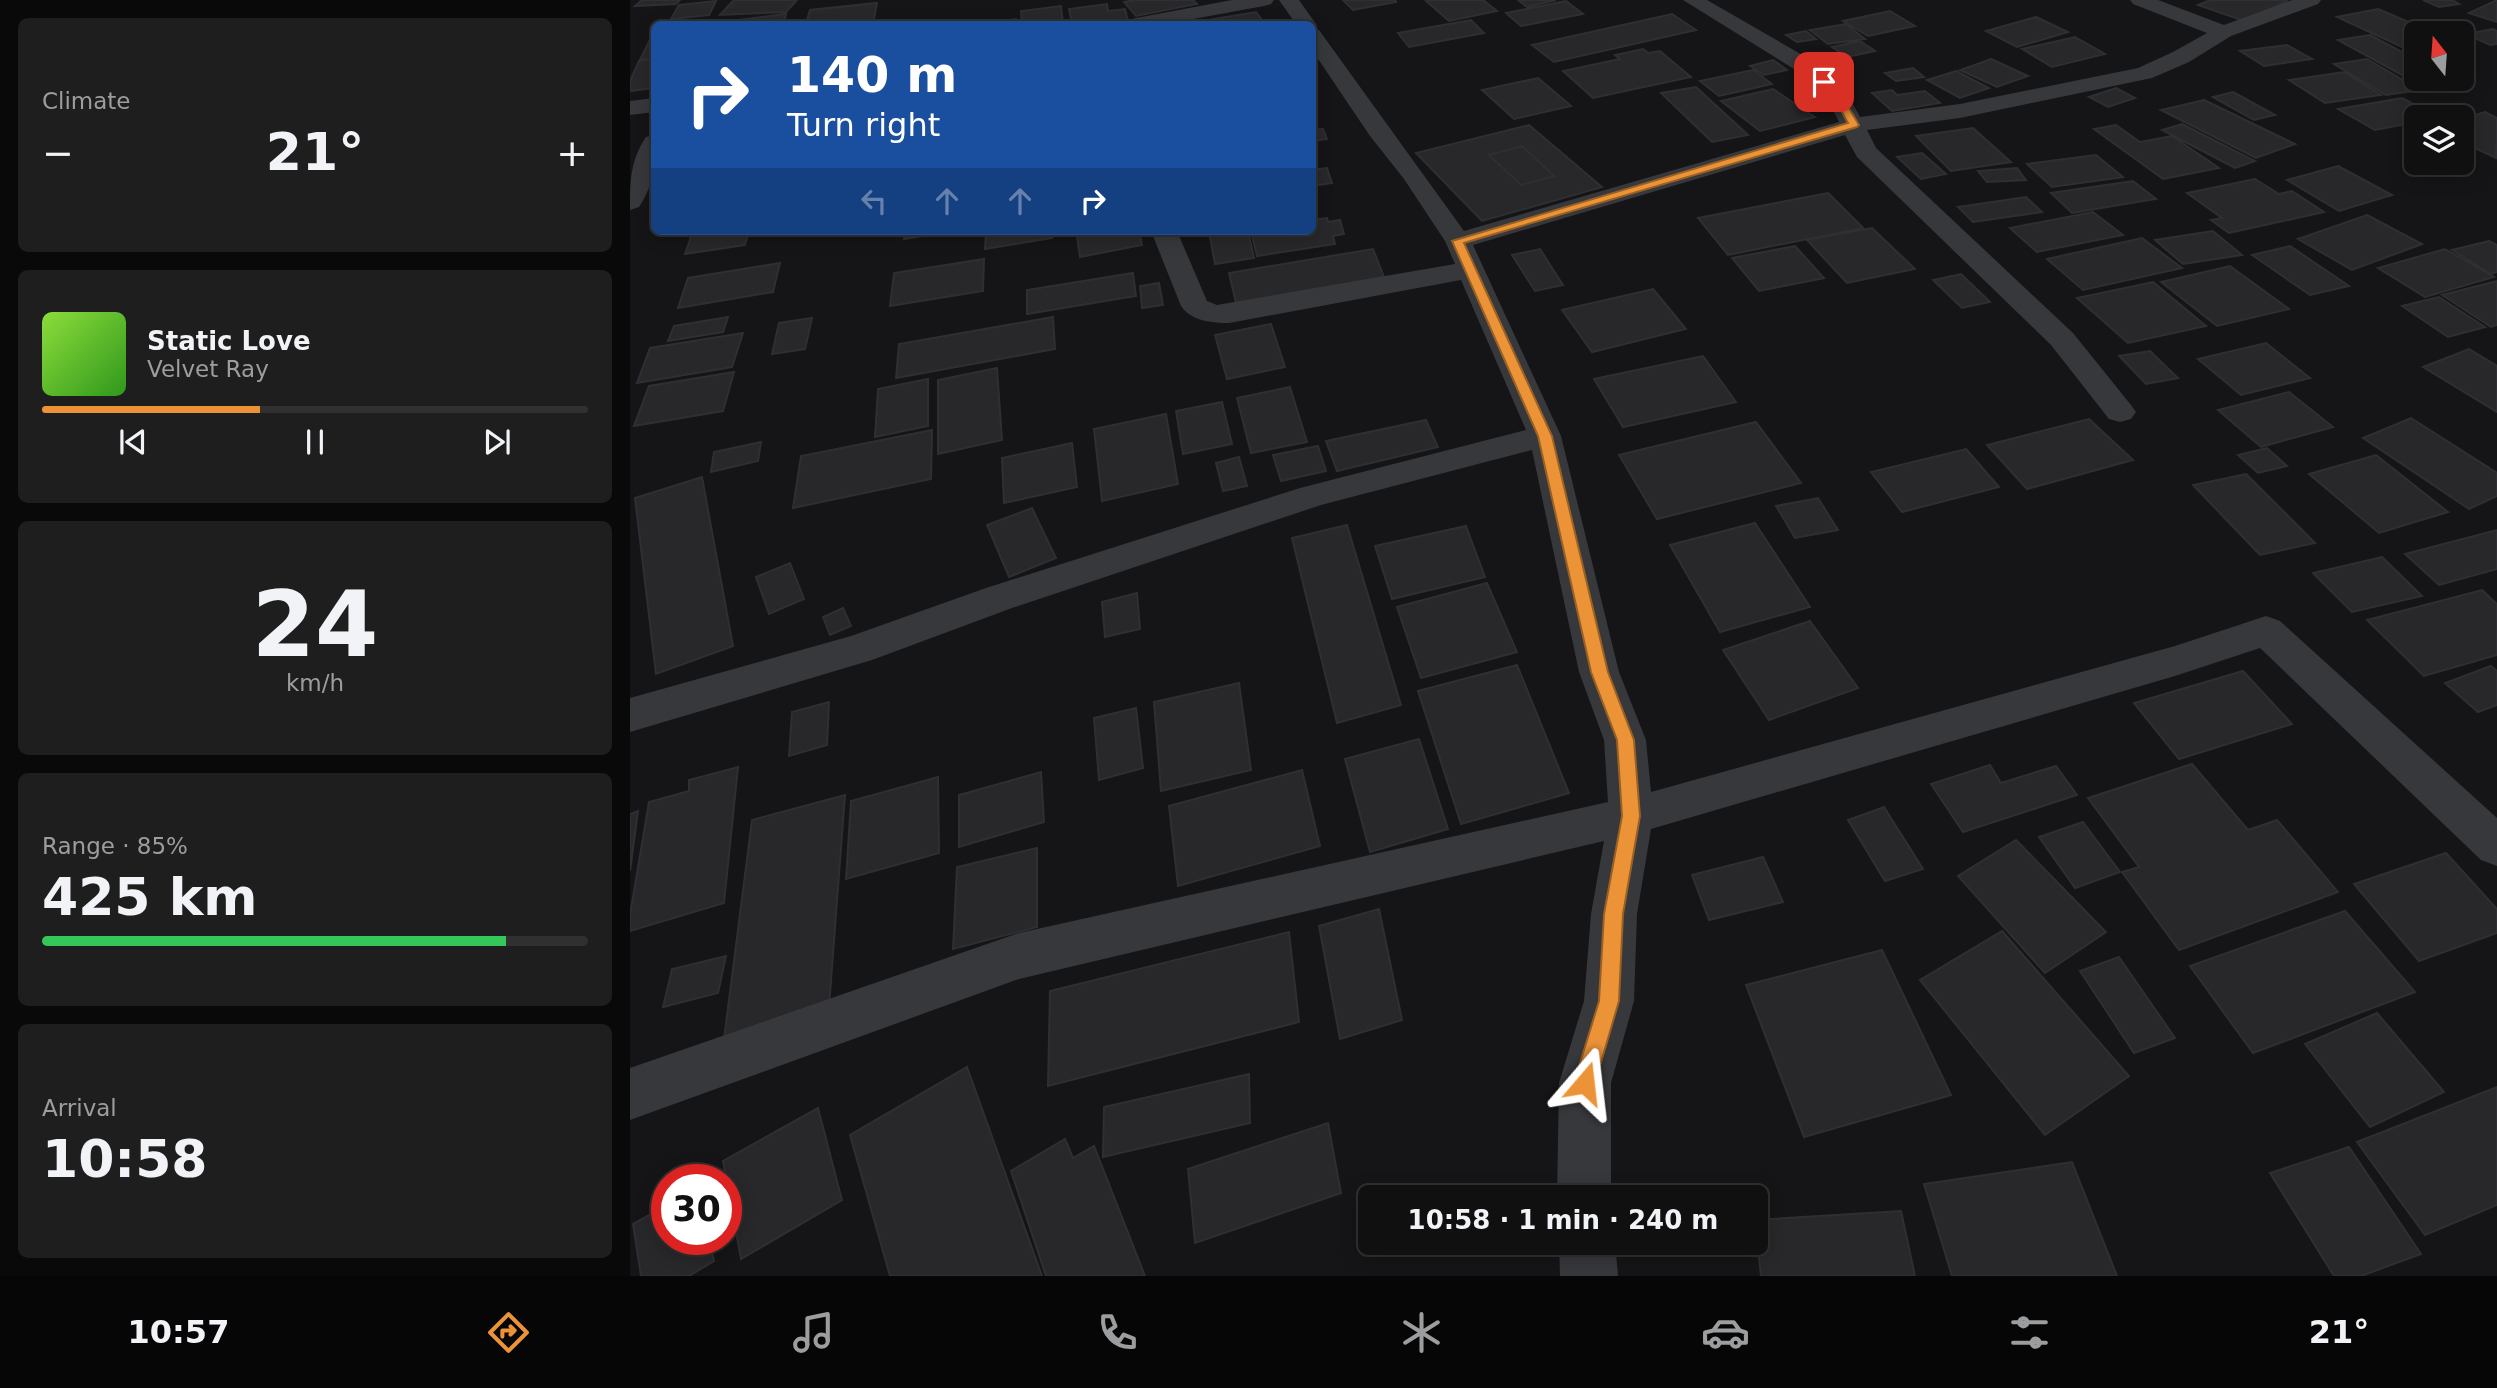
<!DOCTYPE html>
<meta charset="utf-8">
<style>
body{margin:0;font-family:"DejaVu Sans",sans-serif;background:#1e1e1f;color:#f1f3f6;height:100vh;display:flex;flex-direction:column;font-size:26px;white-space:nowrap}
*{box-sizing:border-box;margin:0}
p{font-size:23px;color:#9c9d9f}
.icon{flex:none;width:38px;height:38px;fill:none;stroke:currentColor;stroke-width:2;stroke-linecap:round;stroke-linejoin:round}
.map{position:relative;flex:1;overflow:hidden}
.panel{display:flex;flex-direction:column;gap:18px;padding:18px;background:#090909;width:630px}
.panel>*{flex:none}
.banner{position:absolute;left:21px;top:21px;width:665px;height:214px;border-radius:10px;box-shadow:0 4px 18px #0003,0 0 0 2px #303031;background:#1a4fa0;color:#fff;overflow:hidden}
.needle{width:46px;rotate:343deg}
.tools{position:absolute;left:1774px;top:21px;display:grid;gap:14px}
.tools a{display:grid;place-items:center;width:70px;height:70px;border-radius:10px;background:#101011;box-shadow:0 4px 18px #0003,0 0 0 2px #303031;font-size:35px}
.speed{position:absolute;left:21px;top:1164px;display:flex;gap:14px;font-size:35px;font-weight:700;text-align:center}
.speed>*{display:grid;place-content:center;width:91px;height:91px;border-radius:50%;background:#101011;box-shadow:0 4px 18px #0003,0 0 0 2px #303031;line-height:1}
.speed .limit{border:10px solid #d22;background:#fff;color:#111}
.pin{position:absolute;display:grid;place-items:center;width:60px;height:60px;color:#fff;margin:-30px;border-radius:14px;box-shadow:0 4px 10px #0006}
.me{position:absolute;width:77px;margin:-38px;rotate:17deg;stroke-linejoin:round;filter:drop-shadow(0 0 5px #0008)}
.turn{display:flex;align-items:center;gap:24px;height:147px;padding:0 21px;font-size:32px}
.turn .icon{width:91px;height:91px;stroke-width:2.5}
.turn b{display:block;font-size:49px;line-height:60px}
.lanes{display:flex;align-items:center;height:66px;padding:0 21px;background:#0003;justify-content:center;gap:35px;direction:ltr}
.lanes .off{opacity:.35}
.big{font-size:52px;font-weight:700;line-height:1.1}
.panel .card{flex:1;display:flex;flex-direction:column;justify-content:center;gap:10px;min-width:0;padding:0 24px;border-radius:10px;background:#1e1e1f}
.panel .dial{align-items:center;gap:0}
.dial b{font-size:91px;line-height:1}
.song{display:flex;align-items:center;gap:21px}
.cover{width:84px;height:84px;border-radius:10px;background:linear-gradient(135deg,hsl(90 70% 55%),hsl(110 70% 35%))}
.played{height:7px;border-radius:4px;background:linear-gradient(90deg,#ec9338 40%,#303031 40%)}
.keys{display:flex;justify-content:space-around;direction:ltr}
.heat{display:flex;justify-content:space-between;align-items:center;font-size:38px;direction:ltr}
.charge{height:10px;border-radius:5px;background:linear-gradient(90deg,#34c759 85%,#303031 0)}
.trip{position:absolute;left:728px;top:1185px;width:410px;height:70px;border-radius:10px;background:#101011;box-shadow:0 4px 18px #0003,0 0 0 2px #303031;font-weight:700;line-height:70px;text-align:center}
.menu{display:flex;height:112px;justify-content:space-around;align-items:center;background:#060607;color:#9c9d9f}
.menu .icon{width:49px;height:49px}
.menu .selected{color:#ec9338}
.menu b{font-size:32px;color:#f1f3f6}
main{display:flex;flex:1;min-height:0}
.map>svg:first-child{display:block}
.building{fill:#28282b;stroke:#2f2f33;stroke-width:2;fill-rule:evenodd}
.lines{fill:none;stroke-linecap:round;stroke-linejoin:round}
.minor{fill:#36383b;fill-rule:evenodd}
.route{fill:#ec9338;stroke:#996024;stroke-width:2}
</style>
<main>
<section class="panel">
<div class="card"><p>Climate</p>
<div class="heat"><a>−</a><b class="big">21°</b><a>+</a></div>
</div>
<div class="card">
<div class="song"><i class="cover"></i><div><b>Static Love</b><p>Velvet Ray</p></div></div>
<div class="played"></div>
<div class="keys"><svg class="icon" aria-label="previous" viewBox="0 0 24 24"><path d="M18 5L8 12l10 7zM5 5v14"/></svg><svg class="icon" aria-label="pause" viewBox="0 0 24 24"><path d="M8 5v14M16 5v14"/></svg><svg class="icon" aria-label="next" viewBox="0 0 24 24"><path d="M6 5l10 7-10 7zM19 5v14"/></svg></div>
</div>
<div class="card dial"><b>24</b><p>km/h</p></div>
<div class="card"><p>Range · 85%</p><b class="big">425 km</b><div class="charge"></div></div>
<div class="card"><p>Arrival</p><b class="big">10:58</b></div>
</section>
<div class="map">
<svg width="1867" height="1276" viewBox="0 0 1867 1276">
<rect width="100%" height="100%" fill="#151517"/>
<path class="building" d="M12,0h38l-4,4 -41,2z
M104,0h63l-11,12 -66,3z
M505,0h58l4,4 -61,12 -12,-14z
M713,0h52l1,2 -43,8z
M802,0h51l14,11 -48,10 -23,-20z
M888,0h38l-29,7z
M1580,0h75l2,1 -43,20 -46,-16z
M1793,0h29l7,4 -20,3z
M1867,0v22l-28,-9z
M86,1l-7,14 -38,4 8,-14z
M936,1l17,13 -62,12 -15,-13z
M247,3l-4,21h-67l4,-14z
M477,4l1,7 17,-2 3,12 -56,3 -3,-15z
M431,6l2,18h-41l-1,-13z
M1748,9l42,18 19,6h-22v21l-80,-37z
M1260,11l25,15 -47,10 -25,-15z
M626,12l9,12h-81z
M156,14l-2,10h-78h1z
M1042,14l24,16 -142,32 -22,-17z
M1406,17l32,15 -51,15 -31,-16z
M386,19l1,5h-39z
M841,20l13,13 -75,14 -11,-14z
M1216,24l19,15 -37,5 -18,-14z
M1863,29l4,2v13l-7,1 -24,-11z
M24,31v27l-14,2z
M1176,31l10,8 -19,3 -11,-7z
M1740,35l47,25v19h36l12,6 -34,6 -93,-51z
M1445,37l30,17 -53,13 -30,-18z
M1230,41l15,10 -28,6 -15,-10z
M1657,45l25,14 -48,7 -24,-15z
M1013,49l5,4 12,-2 31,26 -98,21 -30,-27 57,-12 -5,-4z
M24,59v29l-24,3v-10l9,-20z
M1361,59l37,17 -31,11 -37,-17z
M1737,59l53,31 -34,5 -52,-31z
M1143,60l14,10 -23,5 -14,-9z
M1283,68l11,9 -28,4 -11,-8z
M1123,70l19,14 -53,12 -19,-15z
M1326,71l33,17 -29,10 -33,-18z
M1714,72l37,23 -56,8 -36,-23z
M908,78l33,28 -57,13 -32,-29z
M1066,87l52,48 -36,7 -51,-49z
M1486,88l19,10 -27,9 -19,-10z
M1143,89l42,28 -55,14 -39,-30z
M1262,90l5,5 28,-4 15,12 -48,8 -20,-18z
M1603,92l42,23 -21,5 -41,-23z
M1772,98l36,19h-21v5l-42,8 -37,-21z
M1574,100l91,44 -39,14 -95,-48z
M1855,112l12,6 -1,40 -34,-16v-23z
M1552,124l73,37 -20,7 -73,-38z
M899,125l73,62 -120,34 -66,-68zM892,146l32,30 -33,9 -32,-30z
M1486,125l24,17 32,-6 47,32 -56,11 -69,-50z
M1343,128l38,34 -60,9 -35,-35z
M693,129l4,10 -15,2v-11z
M892,146l32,30 -33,9 -32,-30z
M1292,153l24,21 -25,5 -24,-22z
M1466,155l27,22 -71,10 -25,-23z
M1708,166l54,29 -53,16 -52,-31z
M697,168l5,15 -20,3v-16z
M1387,168l9,12 -39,2 -9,-11z
M1625,179l24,15 13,-3 32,21 -95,21 -18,-13 11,-2 -35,-25z
M1503,181l23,18 -84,14 -21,-20z
M1198,193l35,35 -135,27 -30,-37z
M1396,197l16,15 -69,10 -15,-15z
M1463,212l30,23 -86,17 -27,-24z
M1737,215l55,29 -70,26 -54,-31z
M697,218l1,4 12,-2 4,14 -11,2 2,8 -78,12 -6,-25h61v-11z
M1242,228l43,41 -68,14 -40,-43z
M63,231h56l-4,14 -60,9z
M274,231h49l-49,8z
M356,231h65l1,7 -67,11z
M475,231h34l3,14 -62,12 -3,-21z
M618,231l6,27 -39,6 -5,-27z
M1583,231l29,24 -59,9 -28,-24z
M1512,238l40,30 -99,22 -36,-31z
M1859,241l8,4v27l-6,2 -39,-24z
M1165,246l29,32 -65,13 -27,-33z
M1660,246l59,40 -39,9 -58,-40z
M743,249l11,28 -148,26 -7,-30z
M910,249l23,36 -28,6 -23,-36z
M1815,249l49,28 -69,20 -47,-29z
M354,259l-1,32 -93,15 4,-33z
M150,263l-7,29 -95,16 10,-30z
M1600,266l59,43 -72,17 -56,-44z
M503,273l3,23 -109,18v-24z
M1331,274l29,28 -28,6 -29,-28z
M1867,281v44l-6,2 -49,-32z
M1523,282l53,44 -78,17 -51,-45z
M529,283l4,22 -21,3 -2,-22z
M1023,289l33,40 -94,23 -30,-42z
M1809,297l46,30 -37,10 -46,-31z
M98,317l-5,15 -55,9 6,-15z
M423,317l2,32 -159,29 3,-34z
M182,318l-7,31 -33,5 7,-31z
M641,324l14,43 -58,12 -12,-44z
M113,333l-11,34 -95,16 13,-35z
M1636,343l44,35 -69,17 -43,-36z
M1839,349l28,17v46l-74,-45z
M1520,351l28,27 -32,6 -27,-28z
M1073,356l33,46 -113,25 -29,-48z
M367,368l5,72 -64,14v-74z
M104,372l-11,39 -89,15 15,-40z
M298,379v47l-53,11 3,-48z
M660,387l17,55 -56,11 -14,-55z
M1659,392l44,35 -72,20 -43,-37z
M592,402l10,42 -49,10 -7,-43z
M536,414l12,70 -76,17 -8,-72z
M1781,418l86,55v23l-28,13 -106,-71z
M1459,419l44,41 -106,29 -40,-44z
M796,420l12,27 -101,24 -11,-30z
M1126,422l45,61 -144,36 -38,-64z
M302,430l-1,49 -138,29 8,-52z
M131,442l-3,19 -47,11 3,-20z
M442,443l5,44 -73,16 -2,-45z
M688,446l8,25 -45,10 -8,-26z
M1637,448l20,18 -29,7 -20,-18z
M1336,449l33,38 -97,25 -31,-40z
M1746,455l72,57 -69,21 -70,-59z
M609,457l8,29 -24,5 -7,-28z
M1616,474l69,69 -55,12 -67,-70z
M72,477l31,169 -77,28 -21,-176z
M1188,498l20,32 -43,8 -19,-32z
M402,508l24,50 -47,19 -22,-52z
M1125,523l55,84 -90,25 -50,-87z
M717,525l54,180 -64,18 -45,-185z
M836,526l19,51 -93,22 -17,-53z
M1867,530v39l-58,16 -34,-31z
M1752,557l40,39 -70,16 -39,-39z
M160,563l14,36 -35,15 -13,-37z
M857,583l30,69 -96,26 -24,-71z
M1852,590l15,14v51l-73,21 -57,-56z
M507,593l3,36 -35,8 -3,-35z
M213,608l8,18 -21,9 -7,-18z
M1180,621l48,67 -89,32 -46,-70z
M887,665l52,128 -108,31 -43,-133z
M1861,666l6,5v34l-19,7 -33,-29z
M1613,671l49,53 -113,35 -45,-56z
M609,683l12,87 -90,21 -7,-89z
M199,702l-2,43 -38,11 3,-44z
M506,708l7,60 -44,12 -5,-62z
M789,739l29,90 -78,23 -25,-93z
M1562,764l56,66 29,-10 61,72 -159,58 -57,-78 17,-5 -51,-69z
M1360,765l11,18 55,-17 21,29 -114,37 -32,-48z
M108,767l-14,136 -94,28v-16l19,-113 40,-11v-11z
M672,770l18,76 -142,40 -9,-80z
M411,772l3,50 -85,25v-52z
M308,777l1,76 -93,26 5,-78z
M215,795l-16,212 -105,32 28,-219z
M1254,807l39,62 -38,12 -37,-61z
M8,811l-8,60v-57z
M1453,822l37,50 -45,16 -36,-51z
M1386,840l90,92 -61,41 -87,-97z
M407,848v79l-84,22 4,-82z
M1816,853l51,56v24l-78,28 -65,-77z
M1133,857l20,45 -74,18 -17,-45z
M749,909l23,111 -62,19 -21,-113z
M1715,911l70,81 -162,61 -63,-87z
M1372,931l127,145 -84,59 -125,-155z
M659,932l10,90 -251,64 2,-95z
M1252,950l69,145 -147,42 -58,-152z
M96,956l-8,37 -55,14 9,-38z
M1489,957l56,81 -41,15 -54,-82z
M1747,1013l67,79 -74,35 -65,-83z
M337,1067l75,209h-152l-40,-141z
M619,1074l1,49 -147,34 1,-50z
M1867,1087v118l-72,30 -68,-93z
M188,1108l24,92 -101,59 -18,-98z
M698,1123l13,70 -146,50 -7,-74z
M435,1139l8,19 21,-12 51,130h-99l-35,-105z
M1719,1147l72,107 -60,22h-27l-64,-103z
M1442,1162l45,114h-165l-28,-92z
M37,1205v34h42l5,22 -25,15h-48l-8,-52z
M1271,1211l14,65h-154l-6,-56z"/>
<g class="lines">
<path class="minor" d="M602,0h42l-3,4 -7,2 -98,18h-40l3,-4 7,-2z
M649,0h20l17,24 -3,4 6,2 145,201 375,-109 -12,-24 -25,-24 -119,-74h24l111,64 27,26 15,27 100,-13 178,-36 35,-16 34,-19 -74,-29 -3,-4h28l66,25 68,-25h29l-3,4 -87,32 -42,26 -37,16 -192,40 -93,12 9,18 197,185 58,72 5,7 -5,7 -11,3 -11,-3 -58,-74 -194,-188 -12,-22 -372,110 88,191 58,236 27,68 5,52 524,-146 91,-30 14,5 217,197v48l-16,-6 -221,-212 -85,28 -524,153 -14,85 -3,87 -23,82v114h-54l2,-114 25,-82 7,-87 13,-73 -585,138 -389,141v-52l389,-135 589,-131 -4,-62 -25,-68 -47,-222 -211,55 -309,103 -140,52 -242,72v-34l221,-62 135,-48 314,-100 226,-58 -65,-150 -232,43c-17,0 -38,-2 -48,-17l-30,-75h26l30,70 10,4 238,-41 -10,-23 -41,-62 -34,-43 -58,-86v-26h-16z
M24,98v14l-24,3v-14z
M24,135c2,25 0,51 -15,72l-9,3c0,-27 0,-50 16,-73z
M929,1242h56l3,34h-58z"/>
</g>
<path class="route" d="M1191,80h6l13,13 19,32 -2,2 -393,116 88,193 56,236 26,68 6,76 -17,98 -4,87 -24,82 -3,7 -7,4 -8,-4 -3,-7 25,-82 5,-87 18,-98 -5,-76 -26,-68 -53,-236 -86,-195 396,-118 -15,-27 -14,-14z"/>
</svg>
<div class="tools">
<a><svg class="needle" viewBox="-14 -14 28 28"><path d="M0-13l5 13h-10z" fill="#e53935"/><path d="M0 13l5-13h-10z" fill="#9c9d9f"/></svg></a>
<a><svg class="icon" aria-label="layers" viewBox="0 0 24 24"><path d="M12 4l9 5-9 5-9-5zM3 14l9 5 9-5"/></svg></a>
</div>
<div class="speed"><div class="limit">30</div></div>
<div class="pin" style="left:1194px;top:82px;background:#d93025"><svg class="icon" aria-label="arrive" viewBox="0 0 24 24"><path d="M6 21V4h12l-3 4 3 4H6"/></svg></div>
<svg class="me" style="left:955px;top:1083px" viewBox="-20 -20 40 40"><path d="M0-17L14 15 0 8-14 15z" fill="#ec9338" stroke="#fff" stroke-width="4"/></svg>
<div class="trip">10:58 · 1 min · 240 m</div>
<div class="banner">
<div class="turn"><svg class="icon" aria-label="right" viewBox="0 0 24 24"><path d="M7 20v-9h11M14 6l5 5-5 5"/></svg><div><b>140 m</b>Turn right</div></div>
<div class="lanes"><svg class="icon off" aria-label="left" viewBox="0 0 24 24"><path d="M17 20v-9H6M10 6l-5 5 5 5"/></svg><svg class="icon off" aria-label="ahead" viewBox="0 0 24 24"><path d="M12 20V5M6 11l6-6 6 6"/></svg><svg class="icon off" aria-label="ahead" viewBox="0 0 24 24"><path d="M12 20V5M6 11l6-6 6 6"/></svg><svg class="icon" aria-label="right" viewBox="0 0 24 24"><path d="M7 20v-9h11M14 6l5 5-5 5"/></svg></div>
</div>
</div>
</main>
<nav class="menu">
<b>10:57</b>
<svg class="icon selected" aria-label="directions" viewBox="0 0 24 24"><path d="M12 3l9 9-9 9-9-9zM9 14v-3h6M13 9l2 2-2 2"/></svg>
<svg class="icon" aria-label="music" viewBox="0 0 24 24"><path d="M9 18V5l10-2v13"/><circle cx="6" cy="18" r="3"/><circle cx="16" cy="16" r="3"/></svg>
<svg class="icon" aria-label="phone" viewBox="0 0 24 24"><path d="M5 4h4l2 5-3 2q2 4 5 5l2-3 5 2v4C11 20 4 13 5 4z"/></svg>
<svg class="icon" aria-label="climate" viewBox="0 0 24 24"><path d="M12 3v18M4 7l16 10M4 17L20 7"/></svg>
<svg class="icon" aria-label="car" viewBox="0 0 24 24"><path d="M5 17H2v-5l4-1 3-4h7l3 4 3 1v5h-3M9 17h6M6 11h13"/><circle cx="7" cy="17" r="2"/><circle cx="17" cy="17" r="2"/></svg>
<svg class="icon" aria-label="filters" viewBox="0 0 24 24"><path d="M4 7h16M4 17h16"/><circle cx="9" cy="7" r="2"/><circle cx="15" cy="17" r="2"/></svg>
<b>21°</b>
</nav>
